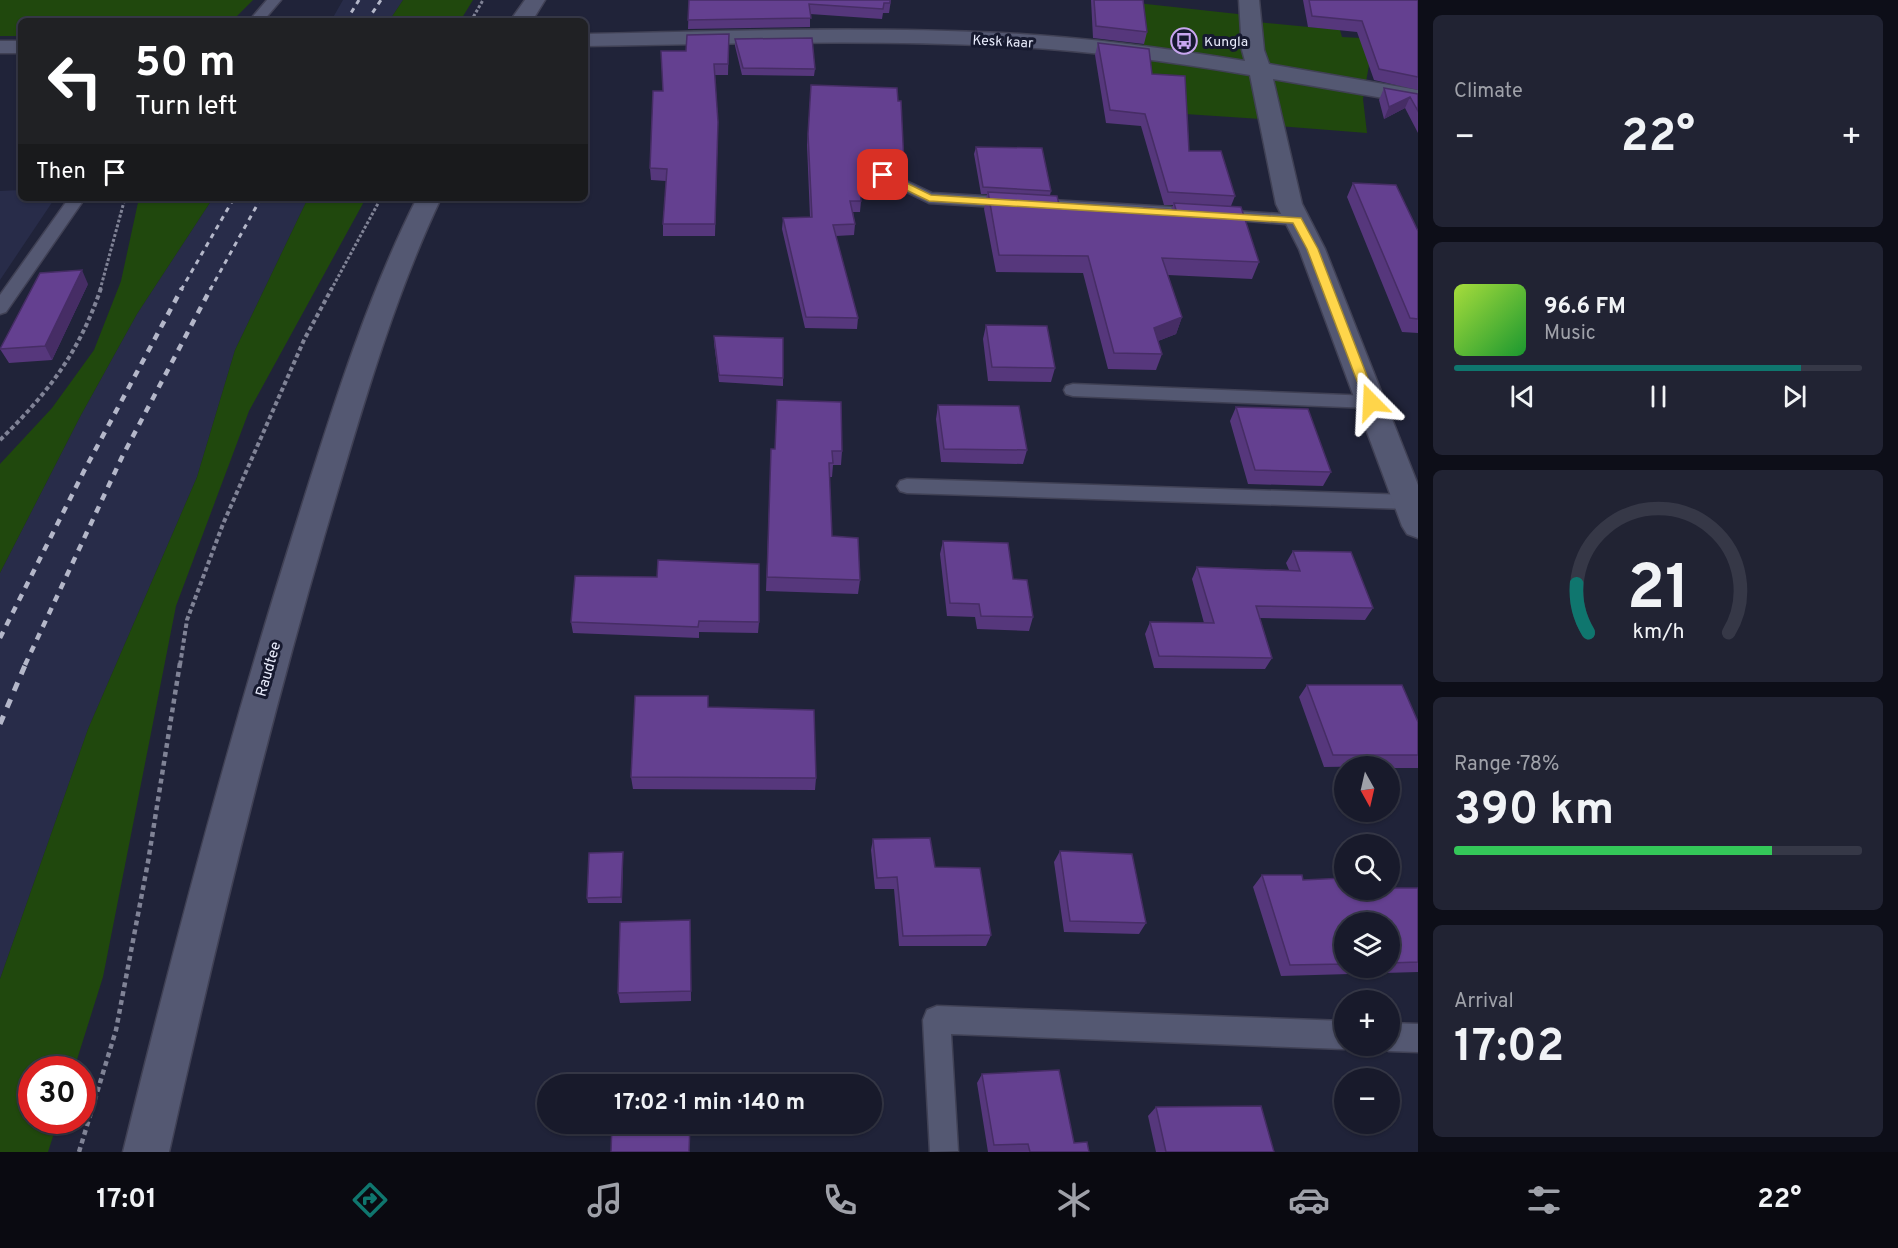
<!DOCTYPE html>
<meta charset="utf-8">
<style>
body{margin:0;font-family:Overpass,sans-serif;background:#212333;color:#f1f3f6;height:100vh;display:flex;flex-direction:column;font-size:22px;white-space:nowrap}
*{box-sizing:border-box;margin:0}
p{font-size:20px;color:#9fa1a9}
.icon{flex:none;width:33px;height:33px;fill:none;stroke:currentColor;stroke-width:2;stroke-linecap:round;stroke-linejoin:round}
.map{position:relative;flex:1;overflow:hidden}
.drawer{display:flex;flex-direction:column;gap:15px;padding:15px;background:#0d0e18;width:480px}
.drawer>*{flex:none}
.top-card{position:absolute;left:18px;top:18px;width:570px;height:183px;border-radius:9px;box-shadow:0 2px 4px #0004,0 0 0 2px #363847;background:#202124;color:#fff;overflow:hidden}
.needle{width:39px;rotate:172deg}
.fabs{position:absolute;left:1334px;top:756px;display:grid;gap:12px}
.fabs a{display:grid;place-items:center;width:66px;height:66px;border-radius:50%;background:#181a2b;box-shadow:0 2px 4px #0004,0 0 0 2px #363847;font-size:30px}
.speed{position:absolute;left:18px;top:1056px;display:flex;gap:12px;font-size:30px;font-weight:700;text-align:center}
.speed>*{display:grid;place-content:center;width:78px;height:78px;border-radius:50%;background:#181a2b;box-shadow:0 2px 4px #0004,0 0 0 2px #363847;line-height:1}
.speed .limit{border:9px solid #d22;background:#fff;color:#111}
.pin{position:absolute;display:grid;place-items:center;width:51px;height:51px;color:#fff;margin:-26px;border-radius:12px;box-shadow:0 3px 9px #0006}
.me{position:absolute;width:66px;margin:-33px;rotate:339deg;stroke-linejoin:round;filter:drop-shadow(0 0 4px #0008)}
.turn{display:flex;align-items:center;gap:21px;height:126px;padding:0 18px;font-size:27px}
.turn .icon{width:78px;height:78px;stroke-width:2.5}
.turn b{display:block;font-size:42px;line-height:51px}
.then{display:flex;align-items:center;height:57px;padding:0 18px;background:#0003;gap:12px;font-size:22px}
.big{font-size:45px;font-weight:700;line-height:1.1}
.drawer .widget{flex:1;display:flex;flex-direction:column;justify-content:center;gap:9px;min-width:0;padding:0 21px;border-radius:9px;background:#212333}
.drawer .dial{align-items:center;gap:0}
.dial svg{height:156px;overflow:visible;fill:none;stroke:#363847;stroke-width:7;stroke-linecap:round;text-anchor:middle}
.dial text{fill:#f1f3f6;stroke:none}
.song{display:flex;align-items:center;gap:18px}
.cover{width:72px;height:72px;border-radius:9px;background:linear-gradient(135deg,hsl(80 70% 55%),hsl(130 70% 35%))}
.played{height:6px;border-radius:3px;background:linear-gradient(90deg,#0f766e 85%,#363847 85%)}
.keys{display:flex;justify-content:space-around;direction:ltr}
.heat{display:flex;justify-content:space-between;align-items:center;font-size:33px;direction:ltr}
.charge{height:9px;border-radius:4px;background:linear-gradient(90deg,#34c759 78%,#363847 0)}
.trip{position:absolute;left:537px;top:1074px;width:345px;height:60px;border-radius:30px;background:#181a2b;box-shadow:0 2px 4px #0004,0 0 0 2px #363847;font-weight:700;line-height:60px;text-align:center}
.tabs{display:flex;height:96px;justify-content:space-around;align-items:center;background:#0a0a11;color:#9fa1a9}
.tabs .icon{width:42px;height:42px}
.tabs .selected{color:#0f766e}
.tabs b{font-size:27px;color:#f1f3f6}
main{display:flex;flex:1;min-height:0}
.map>svg:first-child{display:block}
.built{fill:#282c49}
.green{fill:#20480d}
.lines{fill:none;stroke-linecap:round;stroke-linejoin:round}
.service-casing{stroke:#404155;stroke-width:3}
.minor-casing{stroke:#404155;stroke-width:3}
.path-far2{stroke:#808396;stroke-width:3;stroke-dasharray:3 2;stroke-linecap:butt}
.path-far1{stroke:#808396;stroke-width:4;stroke-dasharray:4.5 3;stroke-linecap:butt}
.path{stroke:#808396;stroke-width:4.5;stroke-dasharray:5 4;stroke-linecap:butt}
.service{fill:#545872;fill-rule:evenodd}
.minor{fill:#545872;fill-rule:evenodd}
.rail-far2{stroke:#b4b7c9;stroke-width:3;stroke-dasharray:5 5;stroke-linecap:butt}
.rail-far1{stroke:#b4b7c9;stroke-width:4.5;stroke-dasharray:7 7;stroke-linecap:butt}
.rail{stroke:#b4b7c9;stroke-width:5;stroke-dasharray:9 9;stroke-linecap:butt}
.wall{fill:#56377c;fill-rule:evenodd}
.shaded-wall{fill:#462d65}
.building{fill:#644090;stroke:#462d65;stroke-width:1.5}
.route{fill:#ffd54a;stroke:#a68a30;stroke-width:1.5}
.labels{text-anchor:middle;stroke-width:6;stroke-linejoin:round;paint-order:stroke}
.far-street-label{font-size:14px;fill:#e9ecfc;stroke:#16192f}
.far-poi-label{font-size:14px;fill:#e9ecfc;stroke:#16192f;text-anchor:start}
.street-label{font-size:15px;fill:#e9ecfc;stroke:#16192f}
</style>
<main>
<div class="map">
<svg width="1418" height="1152" viewBox="0 0 1418 1152">
<rect width="100%" height="100%" fill="#202339"/>
<path class="built" d="M343,0h60l-14,21h-58z
M21,190v8h34l-55,82v-89z
M213,198h95l-73,152 -38,127 -109,252 -88,250v-406l81,-158 56,-101z"/>
<path class="green" d="M0,0h253l-21,21h-211v15h-21z
M403,0h70l-13,21h-71z
M1137,3l119,13 1,6 83,8 2,7 18,1 9,27 -6,34 4,34 -89,-7 -2,-6 -121,-8z
M139,198h74l-76,116 -56,101 -81,158v-109l52,-56 42,-58 27,-69z
M308,198h58l-117,213 -73,195 -73,371 -29,92 -42,1v50l26,1 -10,31h-48v-173l88,-250 109,-252 38,-127z"/>
<g class="lines">
<g class="service-casing">
<path id="service" d="M267,0h14l-18,21h-14z
M883,170l49,23 239,14 8,5 -8,5 -242,-14 -51,-25 -3,-3z
M69,198h16l-79,114 -6,2v-19z
M1217,210l80,5 8,5 -8,5 -86,-7 -2,-3 2,-3z
M1073,384l298,12 7,1 2,5 -2,5 -7,1 -298,-12 -7,-2 -2,-4 2,-4z
M907,479l502,16 7,2 2,7 -2,3 -7,2 -502,-16 -7,-2 -3,-5 3,-5z
M937,1006l407,15v25h8l-8,3 -393,-15 7,117 -28,1 -7,-132 4,-10z
M1389,1023l29,1v28l-29,-1 -10,-4 10,-1z"/>
</g>
<g class="minor-casing">
<path id="minor" d="M525,0h20l-13,21h-22z
M1239,0h20l5,50 5,14 149,26v14l-145,-25 29,125 23,45 93,236v53l-11,-4 -5,-8 -103,-277 -23,-45 -26,-129c-82,-14 -165,-25 -248,-29 -139,-7 -278,-2 -417,0v-12c139,-3 278,-8 417,-1 82,4 163,15 243,28l-3,-11z
M0,41h21v12h-21z
M417,198h24c-51,108 -83,225 -117,339 -59,203 -109,409 -155,615h-46c51,-207 105,-412 169,-615 36,-114 71,-232 125,-339z"/>
</g>
<path class="path-far2" d="M471,21l12,-21
M100,290l25,-92
M331,290l50,-92"/>
<path class="path-far1" d="M0,440c48,-47 79,-87 101,-152
M180,665l7,-45 36,-96 81,-184 28,-52"/>
<path class="path" d="M79,1152l37,-122 32,-168 32,-199"/>
<use href="#service" class="service"/>
<use href="#minor" class="minor"/>
<path class="rail-far2" d="M346,21l13,-21
M367,21l14,-21
M181,290l53,-92
M210,290l51,-92"/>
<path class="rail-far1" d="M0,638l84,-167 98,-183
M25,665l97,-208 89,-169"/>
<path class="rail" d="M0,724l26,-61"/>
</g>
<path class="wall" d="M689,0h202l-2,13h-6l-1,6 -72,-5v13l-122,2z
M1091,0h52l4,32 -3,12 -51,-6z
M1303,0h115v90l-44,-10 -17,-48 -49,-5z
M729,34l-1,41h-13l3,47 -3,114h-52v-12l3,-43 -15,-1 -1,-12 13,-77 -2,-40h25z
M735,39l80,30 -1,7 -72,-1 -7,-29z
M1098,43l54,31 37,77 46,45 -4,10 28,56 -7,17 -84,-4 14,42 -6,17 -18,7 4,13 -6,16 -48,-1 -25,-96 -87,-1 -12,-63 3,-15h-6l-7,-40 2,-7 75,44 -1,4 10,13 82,4 2,-4 27,2 2,-5h-9l-23,-79 -35,-3 -11,-68z
M811,85l87,16 6,63 -1,11 -19,-7 -11,6h-14l2,27 -1,11h-7l2,12 -1,11 -18,1 22,82 -1,11 -52,-1 -23,-99 1,-11 27,-1 -3,-72z
M1384,88l34,6v39l-13,-25 -21,11 -5,-19z
M1353,183l65,48v102l-16,-1 -55,-135z
M88,284l-36,76 -43,3 -9,-14z
M986,325l69,43 -4,14 -63,-1 -5,-42z
M714,336l69,42v8l-64,-4 -5,-39z
M938,405l89,45 -4,14 -82,-2 -5,-43z
M1236,407l95,65 -8,14 -75,-2 -18,-63z
M771,449l71,2 -1,14h-8l-1,12h-3l3,59 28,44 -2,14 -92,-3z
M943,541l70,38 20,38 -4,14 -52,-2 -2,-12 -28,-1 -7,-62z
M1293,551l80,57 -8,12 -105,-2 12,40 -7,11 -111,-1 -9,-34 5,-12 54,1 -12,-44 5,-12 92,3 -3,-7z
M575,576l184,46 -1,11 -59,-1v6l-126,-5 -2,-11z
M1307,685l111,37v46h-29v-2l-65,1 -25,-70z
M708,707l108,71 -1,12 -182,-1 -2,-12z
M873,839l62,28 56,68 -5,11h-87l-5,-57h-19l-4,-39z
M1060,851l86,72 -7,11 -75,-2 -10,-70z
M623,858l-1,45h-34l-1,-5z
M1262,875l41,5 41,10 74,-2v84l-137,4 -28,-89zM1344,922h45v46h-45z
M690,920l1,81 -71,2 -2,-10z
M982,1074l92,69 15,9h-101l-11,-69z
M1156,1107l118,45h-118l-8,-36z"/>
<path class="shaded-wall" d="M1410,97l-5,11 -21,11 5,-12z
M885,157l-1,11 -11,6 1,-11z
M82,270l6,14 -36,76 -7,-14z
M1182,317l-6,17 -28,11 6,-17z
M623,852v6l-1,45 -1,-6z"/>
<path class="building" d="M689,0h201v3h-6l-1,6 -74,-5 2,14 -123,2z
M1094,0h49l4,32 -51,-6z
M1309,0h109v77l-39,-8 -17,-48 -50,-5z
M729,34l-1,30h-14l4,58 -3,102h-52l4,-55 -17,-1 3,-77h10l-2,-40h25l1,-16z
M812,38l3,31 -72,-1 -8,-29z
M1098,43l51,6 3,25 33,2 4,75h32l14,45 -67,-4 -23,-78 -35,-4z
M811,85l86,3 1,13h3l3,63 -19,-7 -11,6h-16l3,38h-11l5,23 -22,1 25,93 -52,-1 -23,-99 29,-1 -4,-83z
M1384,88l34,6v17l-8,-14 -21,10z
M976,147l66,1 9,43 -68,-4z
M1353,183l43,2 22,46v88l-8,-1z
M988,192l69,4 3,12 84,4v-4l32,2 -2,-7 67,4 18,55 -97,-4 20,59 -28,11 8,26 -48,-1 -26,-97 -89,-1z
M82,270l-37,76 -45,3 40,-76z
M986,325l61,1 8,42 -63,-1z
M714,336l69,2v40l-64,-3z
M777,400l64,2 1,49h-10l1,12h-4l3,73 26,2 2,42 -93,-3 4,-128h4z
M938,405l81,1 8,44 -83,-1z
M1236,407l72,2 23,63 -76,-2z
M943,541l65,2 5,36 14,1 6,37 -52,-1 -2,-12 -29,-1z
M1293,551l58,1 22,56 -117,-2 16,52 -113,-2 -9,-34 64,1 -17,-56 103,4z
M658,560l101,4v58l-60,-1 -1,6 -127,-5 4,-46 82,1z
M1307,685h95l16,37v33h-85z
M635,696h73v11l106,3 2,68 -185,-1z
M930,838l5,29 45,1 11,67 -88,1 -6,-59 -20,1 -4,-39z
M1060,851l72,3 14,69 -76,-2z
M623,852l-2,45 -34,1 2,-45z
M1262,875h40l1,5 41,-2v12h45v-2h29v74l-29,1v-41h-45v42l-54,1z
M690,920l1,71 -73,2 2,-71z
M1059,1070l15,73 13,-1 2,10h-59l-2,-8 -34,1 -12,-71z
M1261,1106l13,46h-108l-10,-45z
M612,1124h78l-1,28h-78z"/>
<path class="route" d="M879,173h7l45,22 370,23 17,31 59,153 -6,4 -6,-4 -58,-153 -14,-26 -364,-22 -50,-24z"/>
<defs>
<g id="bus-ring" transform="scale(1.35)"><circle r="9.5" fill="#16192f" stroke="#c8a6ef" stroke-width="1.5"/><path d="M-5-6H5V4H4V6H2V4H-2V6H-4V4H-5ZM-3.5-4V0h7V-4ZM-3.5 1.2v1.5H-2V1.2ZM2 1.2v1.5H3.5V1.2Z" fill="#c8a6ef"/></g>
</defs>
<g fill-rule="evenodd">
<use href="#bus-ring" x="1184" y="41"/>
</g>
<g class="labels">
<g class="far-street-label">
<text transform="translate(1003 41) rotate(3)" y="5">Kesk kaar</text>
</g>
<g class="far-poi-label">
<text x="1204" y="46">Kungla</text>
</g>
<g class="street-label">
<text transform="translate(268 669) rotate(-74)" y="5">Raudtee</text>
</g>
</g>
</svg>
<div class="fabs">
<a><svg class="needle" viewBox="-14 -14 28 28"><path d="M0-13l5 13h-10z" fill="#e53935"/><path d="M0 13l5-13h-10z" fill="#9fa1a9"/></svg></a>
<a><svg class="icon" aria-label="search" viewBox="0 0 24 24"><circle cx="10" cy="10" r="6"/><path d="M15 15l6 6"/></svg></a>
<a><svg class="icon" aria-label="layers" viewBox="0 0 24 24"><path d="M12 4l9 5-9 5-9-5zM3 14l9 5 9-5"/></svg></a>
<a>+</a>
<a>−</a>
</div>
<div class="speed"><div class="limit">30</div></div>
<div class="pin" style="left:883px;top:175px;background:#d93025"><svg class="icon" aria-label="arrive" viewBox="0 0 24 24"><path d="M6 21V4h12l-3 4 3 4H6"/></svg></div>
<svg class="me" style="left:1371px;top:402px" viewBox="-20 -20 40 40"><path d="M0-17L14 15 0 8-14 15z" fill="#ffd54a" stroke="#fff" stroke-width="4"/></svg>
<div class="trip">17:02 · 1 min · 140 m</div>
<div class="top-card">
<div class="turn"><svg class="icon" aria-label="left" viewBox="0 0 24 24"><path d="M17 20v-9H6M10 6l-5 5 5 5"/></svg><div><b>50 m</b>Turn left</div></div>
<div class="then">Then<svg class="icon" aria-label="arrive" viewBox="0 0 24 24"><path d="M6 21V4h12l-3 4 3 4H6"/></svg></div>
</div>
</div>
<section class="drawer">
<div class="widget"><p>Climate</p>
<div class="heat"><a>−</a><b class="big">22°</b><a>+</a></div>
</div>
<div class="widget">
<div class="song"><i class="cover"></i><div><b>96.6 FM</b><p>Music</p></div></div>
<div class="played"></div>
<div class="keys"><svg class="icon" aria-label="previous" viewBox="0 0 24 24"><path d="M18 5L8 12l10 7zM5 5v14"/></svg><svg class="icon" aria-label="pause" viewBox="0 0 24 24"><path d="M8 5v14M16 5v14"/></svg><svg class="icon" aria-label="next" viewBox="0 0 24 24"><path d="M6 5l10 7-10 7zM19 5v14"/></svg></div>
</div>
<div class="widget dial"><svg viewBox="0 0 100 80">
<path d="M14 69A42 42 0 1 1 86 69"/>
<path d="M14 69A42 42 0 0 1 8 44" stroke="#0f766e"/>
<text x="50" y="56" font-size="32" font-weight="700">21</text>
<text x="50" y="72" font-size="11">km/h</text>
</svg></div>
<div class="widget"><p>Range · 78%</p><b class="big">390 km</b><div class="charge"></div></div>
<div class="widget"><p>Arrival</p><b class="big">17:02</b></div>
</section>
</main>
<nav class="tabs">
<b>17:01</b>
<svg class="icon selected" aria-label="directions" viewBox="0 0 24 24"><path d="M12 3l9 9-9 9-9-9zM9 14v-3h6M13 9l2 2-2 2"/></svg>
<svg class="icon" aria-label="music" viewBox="0 0 24 24"><path d="M9 18V5l10-2v13"/><circle cx="6" cy="18" r="3"/><circle cx="16" cy="16" r="3"/></svg>
<svg class="icon" aria-label="phone" viewBox="0 0 24 24"><path d="M5 4h4l2 5-3 2q2 4 5 5l2-3 5 2v4C11 20 4 13 5 4z"/></svg>
<svg class="icon" aria-label="climate" viewBox="0 0 24 24"><path d="M12 3v18M4 7l16 10M4 17L20 7"/></svg>
<svg class="icon" aria-label="car" viewBox="0 0 24 24"><path d="M5 17H2v-5l4-1 3-4h7l3 4 3 1v5h-3M9 17h6M6 11h13"/><circle cx="7" cy="17" r="2"/><circle cx="17" cy="17" r="2"/></svg>
<svg class="icon" aria-label="filters" viewBox="0 0 24 24"><path d="M4 7h16M4 17h16"/><circle cx="9" cy="7" r="2"/><circle cx="15" cy="17" r="2"/></svg>
<b>22°</b>
</nav>
